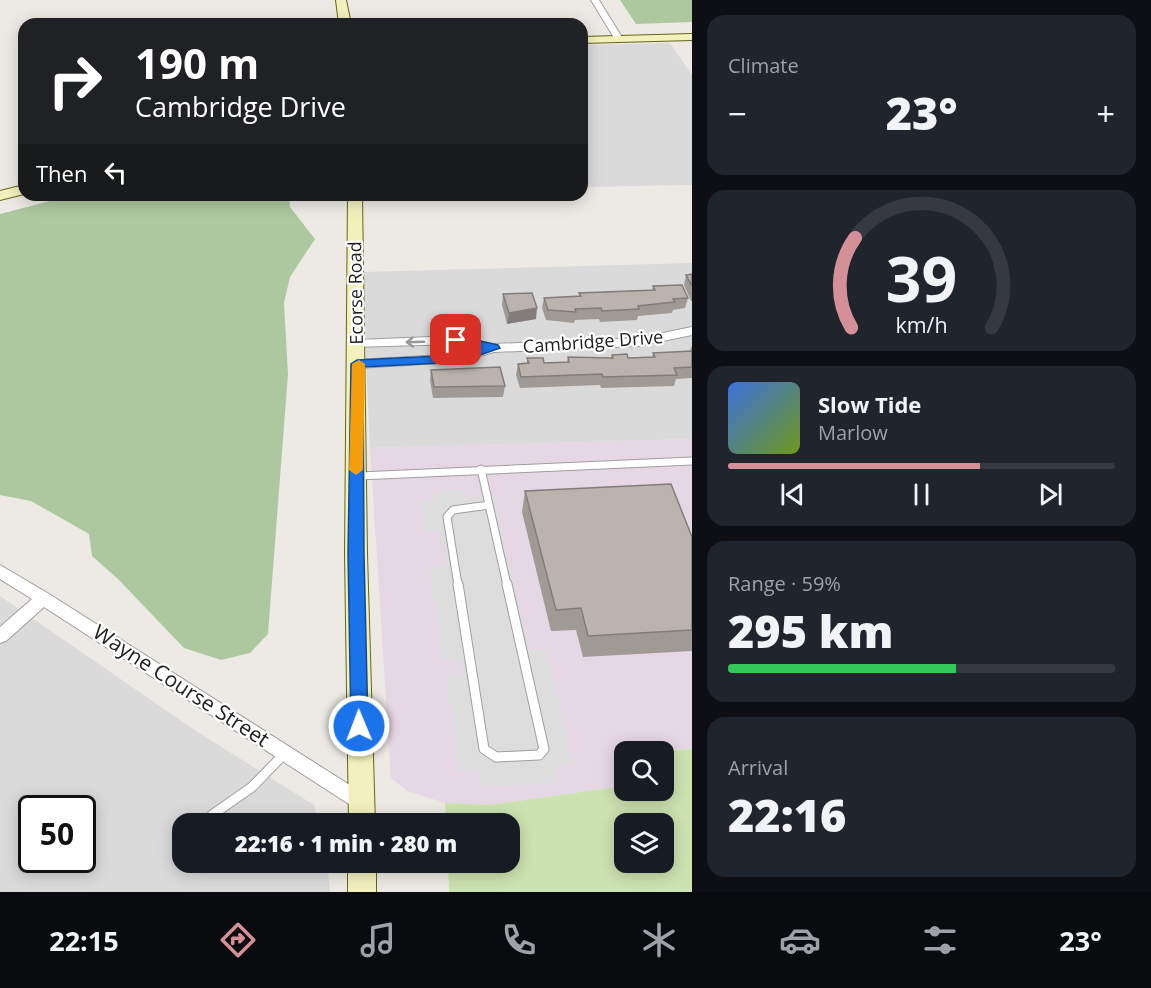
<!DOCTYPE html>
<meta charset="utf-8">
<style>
body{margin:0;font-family:"Open Sans",sans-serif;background:#20242c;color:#f1f3f6;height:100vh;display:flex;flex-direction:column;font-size:22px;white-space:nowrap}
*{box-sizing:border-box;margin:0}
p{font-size:20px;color:#9ea1a6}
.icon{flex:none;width:33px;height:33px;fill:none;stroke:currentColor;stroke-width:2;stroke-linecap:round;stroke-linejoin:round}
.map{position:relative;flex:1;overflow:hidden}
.details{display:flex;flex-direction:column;gap:15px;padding:15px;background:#0d0f14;width:459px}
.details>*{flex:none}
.banner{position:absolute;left:18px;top:18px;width:570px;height:183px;border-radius:18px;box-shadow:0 3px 15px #0003;background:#202124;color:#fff;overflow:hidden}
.buttons{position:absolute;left:614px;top:741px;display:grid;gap:12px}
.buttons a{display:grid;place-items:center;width:60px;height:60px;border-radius:12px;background:#171b24;box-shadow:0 3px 15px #0003;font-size:30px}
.speed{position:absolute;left:18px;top:795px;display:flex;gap:12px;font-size:30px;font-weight:700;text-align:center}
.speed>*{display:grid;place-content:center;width:78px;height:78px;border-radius:50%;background:#171b24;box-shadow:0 3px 15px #0003;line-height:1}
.speed .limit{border:3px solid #111;border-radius:9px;background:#fff;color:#111}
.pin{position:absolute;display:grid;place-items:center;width:51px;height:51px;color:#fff;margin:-26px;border-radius:12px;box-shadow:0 3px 9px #0006}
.me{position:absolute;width:66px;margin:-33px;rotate:359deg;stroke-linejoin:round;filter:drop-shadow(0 0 4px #0008)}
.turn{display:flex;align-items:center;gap:21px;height:126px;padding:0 18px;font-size:27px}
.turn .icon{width:78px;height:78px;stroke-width:2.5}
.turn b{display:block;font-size:42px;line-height:51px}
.then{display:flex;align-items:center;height:57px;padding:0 18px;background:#0003;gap:12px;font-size:22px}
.big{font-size:45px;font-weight:800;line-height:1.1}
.details .tile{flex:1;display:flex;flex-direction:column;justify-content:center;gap:9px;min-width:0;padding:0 21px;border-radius:18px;background:#20242c}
.details .dial{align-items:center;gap:0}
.dial svg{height:156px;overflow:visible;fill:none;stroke:#363941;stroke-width:7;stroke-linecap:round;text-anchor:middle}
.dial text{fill:#f1f3f6;stroke:none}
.song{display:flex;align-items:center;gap:18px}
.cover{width:72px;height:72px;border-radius:9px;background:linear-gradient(135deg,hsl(220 70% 55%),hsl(80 70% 35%))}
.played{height:6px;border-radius:3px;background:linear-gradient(90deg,#d59097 65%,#363941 65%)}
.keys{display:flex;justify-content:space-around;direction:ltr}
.heat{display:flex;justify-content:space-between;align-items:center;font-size:33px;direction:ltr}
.charge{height:9px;border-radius:4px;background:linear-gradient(90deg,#34c759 59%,#363941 0)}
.trip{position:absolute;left:172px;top:813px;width:348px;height:60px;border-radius:18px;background:#171b24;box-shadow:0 3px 15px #0003;font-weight:800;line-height:60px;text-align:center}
.tab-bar{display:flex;height:96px;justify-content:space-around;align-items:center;background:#090b0e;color:#9ea1a6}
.tab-bar .icon{width:42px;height:42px}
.tab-bar .selected{color:#d59097}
.tab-bar b{font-size:27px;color:#f1f3f6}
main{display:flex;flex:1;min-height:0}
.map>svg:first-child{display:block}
.residential{fill:#dbdadb;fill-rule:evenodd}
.industrial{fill:#e6d7e4}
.grass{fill:#cce2b0;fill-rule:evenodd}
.forest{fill:#adc89e}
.parking{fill:#ddd}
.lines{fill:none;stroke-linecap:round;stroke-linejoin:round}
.lane-far1-casing{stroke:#9e9e9e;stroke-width:9}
.lane-casing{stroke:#9e9e9e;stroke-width:11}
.street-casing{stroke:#9e9e9e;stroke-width:2}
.secondary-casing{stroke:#646712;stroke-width:2}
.lane-far1{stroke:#fff;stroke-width:7}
.lane{stroke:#fff;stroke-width:9}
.street{fill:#fff;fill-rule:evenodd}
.secondary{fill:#f2f1be;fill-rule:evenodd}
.wall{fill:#a09a96}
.shaded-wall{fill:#827d7a}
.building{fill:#bab3ae;stroke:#827d7a;stroke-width:1.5}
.oneway{stroke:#999}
.route{fill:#1a73e8;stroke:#114b97;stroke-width:1.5}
.slow{fill:#f59e0b}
.labels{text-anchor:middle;stroke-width:4.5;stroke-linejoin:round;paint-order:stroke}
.street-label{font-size:18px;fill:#1d1d1d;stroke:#fff}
.near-street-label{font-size:21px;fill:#1d1d1d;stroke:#fff}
</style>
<main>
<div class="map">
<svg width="692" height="892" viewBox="0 0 692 892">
<rect width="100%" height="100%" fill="#edeae5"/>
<path class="residential" d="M670,43l22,32v110l-110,2v-142z
M692,263v176l-322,9 -8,-176z
M0,596l196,135 118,74 4,18 -135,1v38l144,1 3,29h-330zM32,808h50v52h-50z"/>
<path class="industrial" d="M692,439v310l-68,3v34l-134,19 -45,-2 -38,-12 -16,-13 -21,-330z"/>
<path class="grass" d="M692,749v143h-243l-1,-29 62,-1v-38l-64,-1 -1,-20 45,2 134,-19v4h39v-38l-4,-1zM624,824h39v38h-39z"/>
<path class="forest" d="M620,0h72v22l-56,2z
M118,195h171l1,12 25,32 -25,38 -6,26 4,71 -20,260 -18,19 -29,7 -37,-12 -66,-69 -26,-23 -3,-22 -58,-33 -31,-6v-281l50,-13z"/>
<path class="parking" d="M463,489l4,11 8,-4h19l35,153 18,1 27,115 -17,1 1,17 -75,4 -5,-16h-19l-13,-95 14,-1 3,-4 -4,-11h-16l-14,-92 14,-2 2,-3 -6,-31 -15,-1 -4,-28 15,-2 -1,-10z"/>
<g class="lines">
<g class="lane-far1-casing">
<path id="lane-far1" d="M481,469l26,116
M359,476l333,-15
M458,585l-11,-68 6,-7 36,-5"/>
</g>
<g class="lane-casing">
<path id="lane" d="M458,584l26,165 12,8 43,-2 5,-6 -37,-165
M212,815l40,-28 33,-34"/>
</g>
<g class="street-casing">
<path id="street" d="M591,0h8l24,39 -1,2h-6z
M692,327v8l-54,11 -144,6 -34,10 -103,6 -6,-4 6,-4 102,-6 19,-5 -22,-5 -103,3 -2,-3 2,-3 4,-1 99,-4 37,8 145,-6z
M0,565l49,29 318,202 3,6 -3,6 -6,2 -6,-2 -311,-201 -38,34 -6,2v-16l32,-28 -32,-20z"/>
</g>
<g class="secondary-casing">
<path id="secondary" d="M336,0h10l5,24h-12z
M692,34v6l-110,3v-6z
M24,185v9l-24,6v-9z
M348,195h14l5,359 8,270h-26l-4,-270z
M348,862h28v30h-28z"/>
</g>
<use href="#lane-far1" class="lane-far1"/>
<use href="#lane" class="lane"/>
<use href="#street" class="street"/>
<use href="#secondary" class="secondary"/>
</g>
<path class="wall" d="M692,274v27h-1l-7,-16 2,-10z
M653,286l35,12 -3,10 -12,2 -1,3 -34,3 -1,4 -37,2 -1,-3 -24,1 -1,3 -28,-3 -4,-12 2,-10 35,-2v-3l73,-3z
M503,294l33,25 -29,5 -5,-19z
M691,347h1v31l-16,1 -2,7 -73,2 -1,-3 -80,3 -4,-13 2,-11 9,-1v-5l17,5 23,-1 1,-5 43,1 1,-3 16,3 24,-1 1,-4 37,-2z
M431,370l74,16 -2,11 -70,1 -3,-17z
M525,491l167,46v114l-109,6 -7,-27 -25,1 -29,-119z"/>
<path class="shaded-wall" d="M537,308l-1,11 -29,5 2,-11z"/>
<path class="building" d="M692,274v12l-6,-11z
M682,285l6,13 -15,1 2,3 -37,4 1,3 -37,2 -1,-3 -26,1 1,3 -28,-2 -4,-12 37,-2 -2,-3 76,-3 -2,-4z
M532,293l5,15 -28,5 -6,-19z
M692,351v16l-18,1 3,7 -74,2 -1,-3 -81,3 -3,-13 11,-1 -2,-5h16l1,5 25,-1 -1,-5 45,1 -1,-3 15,-1 1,4 27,-1 -2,-4z
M500,367l5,19 -71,1 -3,-17z
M671,484l21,53v93l-104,6 -7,-28 -25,2 -31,-119z"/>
<defs><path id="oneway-shaft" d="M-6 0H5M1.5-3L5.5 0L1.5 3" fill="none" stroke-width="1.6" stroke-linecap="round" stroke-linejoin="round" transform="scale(1.5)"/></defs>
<use class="oneway" href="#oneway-shaft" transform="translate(415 342) rotate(178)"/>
<path class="route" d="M456,336l42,9 2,3 -40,14 -97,5 1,187 4,172 -2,5 -7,2 -6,-2 -2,-5 -3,-172 3,-190 6,-4 102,-5 19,-6 -27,-6 -1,-3z"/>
<path class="slow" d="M359,360l6,4 -2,106 -7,5 -7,-5 3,-106z"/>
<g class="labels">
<g class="street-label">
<text transform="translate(356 293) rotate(-91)" y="6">Ecorse Road</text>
<text transform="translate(593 342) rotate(-4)" y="6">Cambridge Drive</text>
</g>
<g class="near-street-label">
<text transform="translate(181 686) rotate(33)" y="7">Wayne Course Street</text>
</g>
</g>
</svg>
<div class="buttons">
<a><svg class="icon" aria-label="search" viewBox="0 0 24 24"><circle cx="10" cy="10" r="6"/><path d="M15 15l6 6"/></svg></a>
<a><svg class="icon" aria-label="layers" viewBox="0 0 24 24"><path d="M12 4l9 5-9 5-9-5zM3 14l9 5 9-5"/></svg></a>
</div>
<div class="speed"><div class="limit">50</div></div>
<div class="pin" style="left:456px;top:340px;background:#d93025"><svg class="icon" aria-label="arrive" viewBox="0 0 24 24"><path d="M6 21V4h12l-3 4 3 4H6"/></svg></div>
<svg class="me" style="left:359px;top:726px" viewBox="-20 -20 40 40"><circle r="17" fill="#1a73e8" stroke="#fff" stroke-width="3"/><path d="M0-11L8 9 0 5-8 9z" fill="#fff"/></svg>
<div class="trip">22:16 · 1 min · 280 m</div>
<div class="banner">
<div class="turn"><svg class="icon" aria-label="right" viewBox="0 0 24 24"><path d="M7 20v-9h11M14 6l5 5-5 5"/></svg><div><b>190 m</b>Cambridge Drive</div></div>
<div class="then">Then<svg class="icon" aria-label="left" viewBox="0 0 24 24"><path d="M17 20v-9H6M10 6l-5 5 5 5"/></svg></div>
</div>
</div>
<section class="details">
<div class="tile"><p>Climate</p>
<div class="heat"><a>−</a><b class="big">23°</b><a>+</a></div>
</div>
<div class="tile dial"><svg viewBox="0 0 100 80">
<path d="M14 69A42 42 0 1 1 86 69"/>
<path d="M14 69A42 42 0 0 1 16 23" stroke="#d59097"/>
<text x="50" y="56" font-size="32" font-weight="700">39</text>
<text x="50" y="72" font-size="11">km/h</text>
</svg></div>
<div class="tile">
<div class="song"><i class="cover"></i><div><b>Slow Tide</b><p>Marlow</p></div></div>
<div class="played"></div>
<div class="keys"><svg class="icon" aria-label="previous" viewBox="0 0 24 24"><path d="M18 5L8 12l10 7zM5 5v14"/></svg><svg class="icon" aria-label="pause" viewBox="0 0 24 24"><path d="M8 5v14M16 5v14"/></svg><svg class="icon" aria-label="next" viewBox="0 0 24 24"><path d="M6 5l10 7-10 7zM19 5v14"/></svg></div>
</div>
<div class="tile"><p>Range · 59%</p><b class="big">295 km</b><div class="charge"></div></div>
<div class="tile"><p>Arrival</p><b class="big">22:16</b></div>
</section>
</main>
<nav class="tab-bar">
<b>22:15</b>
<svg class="icon selected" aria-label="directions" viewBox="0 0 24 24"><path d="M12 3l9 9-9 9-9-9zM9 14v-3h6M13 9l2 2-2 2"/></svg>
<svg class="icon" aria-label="music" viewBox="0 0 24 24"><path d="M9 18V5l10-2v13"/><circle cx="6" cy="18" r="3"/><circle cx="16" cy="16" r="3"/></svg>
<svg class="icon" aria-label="phone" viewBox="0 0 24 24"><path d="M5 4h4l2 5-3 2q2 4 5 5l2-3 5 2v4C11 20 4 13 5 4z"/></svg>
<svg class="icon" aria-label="climate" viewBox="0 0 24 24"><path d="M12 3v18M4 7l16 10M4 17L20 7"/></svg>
<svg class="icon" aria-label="car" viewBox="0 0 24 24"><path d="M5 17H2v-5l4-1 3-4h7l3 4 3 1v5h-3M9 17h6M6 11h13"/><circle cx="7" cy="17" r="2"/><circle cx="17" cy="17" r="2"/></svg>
<svg class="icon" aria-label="filters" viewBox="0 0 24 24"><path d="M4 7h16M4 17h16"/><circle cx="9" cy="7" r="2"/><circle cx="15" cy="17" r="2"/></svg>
<b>23°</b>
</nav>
